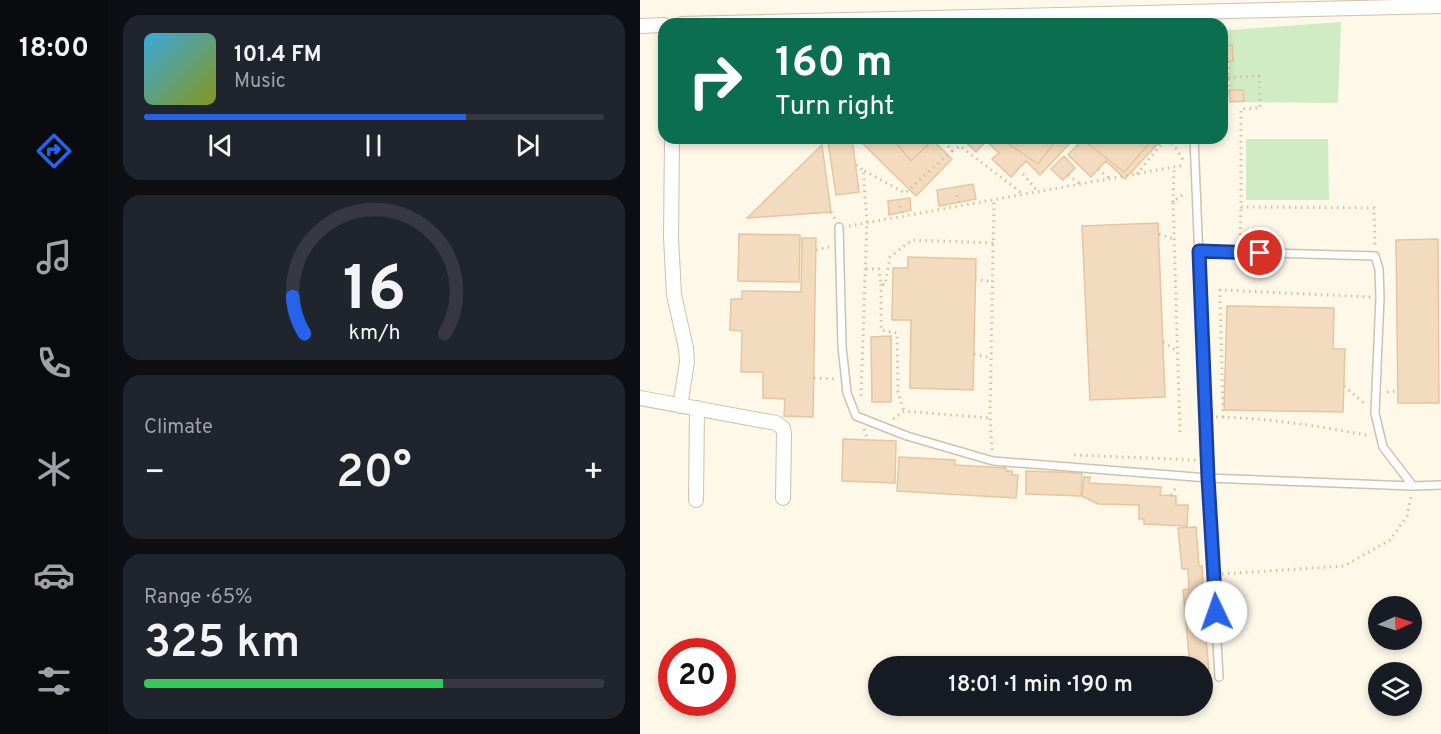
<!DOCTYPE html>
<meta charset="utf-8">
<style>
body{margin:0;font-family:Overpass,sans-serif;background:#20242c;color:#f1f3f6;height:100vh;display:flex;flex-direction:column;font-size:22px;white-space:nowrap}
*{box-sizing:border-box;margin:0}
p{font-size:20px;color:#9ea1a6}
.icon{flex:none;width:33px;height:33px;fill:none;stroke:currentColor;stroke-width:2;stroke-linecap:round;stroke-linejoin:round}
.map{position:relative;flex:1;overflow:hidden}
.side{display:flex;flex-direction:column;gap:15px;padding:15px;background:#0d0f14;width:532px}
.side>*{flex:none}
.guide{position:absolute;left:18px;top:18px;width:570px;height:126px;border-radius:18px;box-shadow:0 3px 9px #0003;background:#0b6e4f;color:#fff;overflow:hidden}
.needle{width:39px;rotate:87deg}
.controls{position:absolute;left:728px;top:596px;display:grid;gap:12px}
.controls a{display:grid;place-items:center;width:54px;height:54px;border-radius:50%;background:#171b24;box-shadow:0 3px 9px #0003;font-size:30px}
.speed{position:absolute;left:18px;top:638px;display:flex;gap:12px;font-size:30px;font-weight:700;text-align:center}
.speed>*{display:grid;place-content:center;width:78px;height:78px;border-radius:50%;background:#171b24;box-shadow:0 3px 9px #0003;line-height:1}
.speed .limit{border:9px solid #d22;background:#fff;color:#111}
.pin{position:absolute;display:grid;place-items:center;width:51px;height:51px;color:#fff;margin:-26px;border:3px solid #fff;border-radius:50%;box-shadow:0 2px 6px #0007}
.me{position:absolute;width:66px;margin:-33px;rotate:357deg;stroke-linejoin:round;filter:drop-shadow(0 0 4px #0008)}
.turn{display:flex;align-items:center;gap:21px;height:126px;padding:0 18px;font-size:27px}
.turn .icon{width:78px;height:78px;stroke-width:2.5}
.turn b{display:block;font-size:42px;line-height:51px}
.big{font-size:45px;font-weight:600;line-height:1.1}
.side .widget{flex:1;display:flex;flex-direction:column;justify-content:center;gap:9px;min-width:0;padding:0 21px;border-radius:18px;background:#20242c}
.side .dial{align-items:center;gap:0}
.dial svg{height:156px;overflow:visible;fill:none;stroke:#363941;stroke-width:7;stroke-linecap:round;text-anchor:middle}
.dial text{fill:#f1f3f6;stroke:none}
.song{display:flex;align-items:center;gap:18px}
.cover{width:72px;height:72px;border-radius:9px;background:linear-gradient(135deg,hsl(200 70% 55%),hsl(70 70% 35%))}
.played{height:6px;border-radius:3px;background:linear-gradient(90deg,#2563eb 70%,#363941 70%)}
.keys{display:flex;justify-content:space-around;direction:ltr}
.heat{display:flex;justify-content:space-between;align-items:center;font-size:33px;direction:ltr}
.charge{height:9px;border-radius:4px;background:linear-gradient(90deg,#34c759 65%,#363941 0)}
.trip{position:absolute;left:228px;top:656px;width:345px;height:60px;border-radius:30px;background:#171b24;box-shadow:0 3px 9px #0003;font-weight:600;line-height:60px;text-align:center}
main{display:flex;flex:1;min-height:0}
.tabs{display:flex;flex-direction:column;width:108px;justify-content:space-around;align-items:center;background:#090b0e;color:#9ea1a6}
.tabs .icon{width:42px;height:42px}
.tabs .current{color:#2563eb}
.tabs b{font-size:27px;color:#f1f3f6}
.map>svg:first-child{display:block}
.green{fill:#cfecc5}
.building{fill:#f3dbbf;stroke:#e7c59f;stroke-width:1.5}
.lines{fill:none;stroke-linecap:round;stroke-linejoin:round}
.service-casing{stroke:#d0c1ad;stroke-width:10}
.minor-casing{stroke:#d0c1ad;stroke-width:16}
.path{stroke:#d9bfa1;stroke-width:3;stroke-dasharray:1.5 4.5;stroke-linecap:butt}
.service{stroke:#fff;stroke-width:7}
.minor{stroke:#fff;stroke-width:14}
.route-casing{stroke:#184099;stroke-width:15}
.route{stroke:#2563eb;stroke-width:10}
</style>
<main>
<nav class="tabs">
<b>18:00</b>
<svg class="icon current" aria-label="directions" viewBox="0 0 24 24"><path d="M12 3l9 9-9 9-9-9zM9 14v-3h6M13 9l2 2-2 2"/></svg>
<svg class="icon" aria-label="music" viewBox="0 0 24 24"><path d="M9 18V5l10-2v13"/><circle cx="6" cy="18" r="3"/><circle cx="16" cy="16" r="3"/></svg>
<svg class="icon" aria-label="phone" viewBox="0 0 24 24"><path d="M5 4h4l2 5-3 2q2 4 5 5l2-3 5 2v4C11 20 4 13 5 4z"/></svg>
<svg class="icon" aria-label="climate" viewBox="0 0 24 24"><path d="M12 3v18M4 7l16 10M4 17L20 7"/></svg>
<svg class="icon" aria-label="car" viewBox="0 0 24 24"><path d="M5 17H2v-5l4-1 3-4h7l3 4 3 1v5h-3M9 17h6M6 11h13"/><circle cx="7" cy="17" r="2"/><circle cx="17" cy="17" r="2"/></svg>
<svg class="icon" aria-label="filters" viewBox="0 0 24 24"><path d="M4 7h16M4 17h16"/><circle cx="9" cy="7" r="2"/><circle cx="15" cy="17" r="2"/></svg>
</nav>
<section class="side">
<div class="widget">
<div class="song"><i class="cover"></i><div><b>101.4 FM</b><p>Music</p></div></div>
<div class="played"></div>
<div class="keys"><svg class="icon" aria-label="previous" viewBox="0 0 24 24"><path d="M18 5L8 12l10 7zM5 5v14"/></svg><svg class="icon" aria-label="pause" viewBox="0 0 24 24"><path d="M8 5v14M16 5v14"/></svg><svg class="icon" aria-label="next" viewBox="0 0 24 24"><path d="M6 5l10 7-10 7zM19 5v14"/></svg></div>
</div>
<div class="widget dial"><svg viewBox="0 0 100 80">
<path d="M14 69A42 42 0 1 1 86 69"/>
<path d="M14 69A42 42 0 0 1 8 50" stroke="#2563eb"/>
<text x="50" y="56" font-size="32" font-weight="700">16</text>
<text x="50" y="72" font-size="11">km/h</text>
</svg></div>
<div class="widget"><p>Climate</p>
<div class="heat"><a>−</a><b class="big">20°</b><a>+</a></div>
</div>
<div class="widget"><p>Range · 65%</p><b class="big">325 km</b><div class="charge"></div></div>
</section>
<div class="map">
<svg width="801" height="734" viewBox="0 0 801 734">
<rect width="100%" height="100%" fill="#fdf8e8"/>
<path class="green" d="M701,22l-3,81 -108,-1 -2,-72z
M606,139h82l1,61h-83z"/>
<path class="building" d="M592,45l1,16 -11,1v-16z
M589,90h14l1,11 -14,1z
M212,138l7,54 -23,3 -8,-53z
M217,138h82l-4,4 17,17 -36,37z
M252,138h43l-24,23z
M321,138h114l-35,37 -14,-14 -15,16 -19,-18 7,-6 -13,-12 -10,11z
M360,138h58l-20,26z
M436,138h87l-38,41 -19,-18 -15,16 -23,-22 12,-13z
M451,138h63l-30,34 -37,-29z
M182,145l9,67 -84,6z
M424,156l11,12 -12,12 -12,-11z
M333,184l3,15 -37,7 -2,-16z
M270,198l1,12 -22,5 -1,-14z
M518,223l7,174 -75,3 -8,-174z
M99,234l61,1 -1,47 -61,-1z
M162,238h14l-3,179 -29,-1 1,-17 -22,-1v-26h-22l1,-41 -12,-1 1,-31h11v-8l59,1z
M798,239l1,164h-41l-2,-163z
M268,257l68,2 -3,131 -63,-2 1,-68h-19l1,-52h15z
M587,306l107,2 -1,41h12l-2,63 -119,-2z
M251,336v66h-19l-1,-65z
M203,439l53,2 -1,42 -53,-2z
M259,457l56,3v5l51,3v3h6v4h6l-2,23 -119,-7z
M386,471l56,2 -1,23 -55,-2z
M444,477h6l-1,6 72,4 -1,8 16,1v9h12l-1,21 -43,-2v-5h-5v-14l-41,-1 -16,-8z
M556,527l3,39h3l1,18h-2l8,87h-7v-5h-12l-7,-76 6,-1 -1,-20h-6l-4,-41z"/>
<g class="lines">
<g class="service-casing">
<path id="service" d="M554,138l14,340 11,199
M199,227l3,119 5,47 9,23 51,20 86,25 215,17 205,8 28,-1
M559,251l176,5 4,13 1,28 -5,116 8,34 30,39"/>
</g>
<g class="minor-casing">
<path id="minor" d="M42,24l759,-18
M0,26l24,-1
M32,138l-1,99 3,58 12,53 1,14 -7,44
M0,398l136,25 7,5 1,6 -1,64
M56,500l1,-92"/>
</g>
<path class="path" d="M588,61l1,32
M582,78l37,-2 1,32 -19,1v98l133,1 1,39
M529,138l15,23
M312,151l8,-5 63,48
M216,165l7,5
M458,169l12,10
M383,174l15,18
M497,174l29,-36
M428,175l12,9
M317,195l3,11
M533,202l1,-34
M260,206l3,10
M191,212l4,7
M209,226l336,-61
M519,234l15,5
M600,241l1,-34
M176,250l13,-3
M226,269h13l2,15 4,1 5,-28 22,-17 81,3
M335,279l18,3
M241,284v46l16,3 1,59 6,19
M523,342l14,9
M334,354l17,4
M174,378l23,1
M704,386l21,18
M747,392l11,-1
M221,396l6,-174 -4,-52 42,23 47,-42 -11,-13
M576,417c52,1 103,9 154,19
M583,417l-3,-127 152,7
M253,419l11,-8 86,7
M224,429l4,11
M540,432l-7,-230 12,-9
M352,450l-2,-32 4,-219
M434,455l122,5
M531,495l7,-10
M582,574l122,-8 46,-26 17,-24 4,-19"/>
<use href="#service" class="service"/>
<use href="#minor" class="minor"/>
</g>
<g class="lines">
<g class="route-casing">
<path id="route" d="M576,612l-8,-134 -9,-227 61,2"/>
</g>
<use href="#route" class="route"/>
</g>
</svg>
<div class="controls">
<a><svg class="needle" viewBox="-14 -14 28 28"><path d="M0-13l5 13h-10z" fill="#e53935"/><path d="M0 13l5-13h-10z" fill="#9ea1a6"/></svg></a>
<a><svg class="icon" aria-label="layers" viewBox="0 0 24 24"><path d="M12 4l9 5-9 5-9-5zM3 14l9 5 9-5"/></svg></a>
</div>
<div class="speed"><div class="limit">20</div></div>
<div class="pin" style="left:620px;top:253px;background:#d93025"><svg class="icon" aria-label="arrive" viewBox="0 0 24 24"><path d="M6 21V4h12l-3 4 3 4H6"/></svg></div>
<svg class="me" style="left:576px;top:612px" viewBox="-20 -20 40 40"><circle r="19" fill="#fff"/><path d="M0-13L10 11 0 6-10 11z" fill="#2563eb"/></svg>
<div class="trip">18:01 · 1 min · 190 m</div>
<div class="guide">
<div class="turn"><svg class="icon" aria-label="right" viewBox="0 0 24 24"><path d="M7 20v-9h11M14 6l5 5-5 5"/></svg><div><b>160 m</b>Turn right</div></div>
</div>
</div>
</main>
